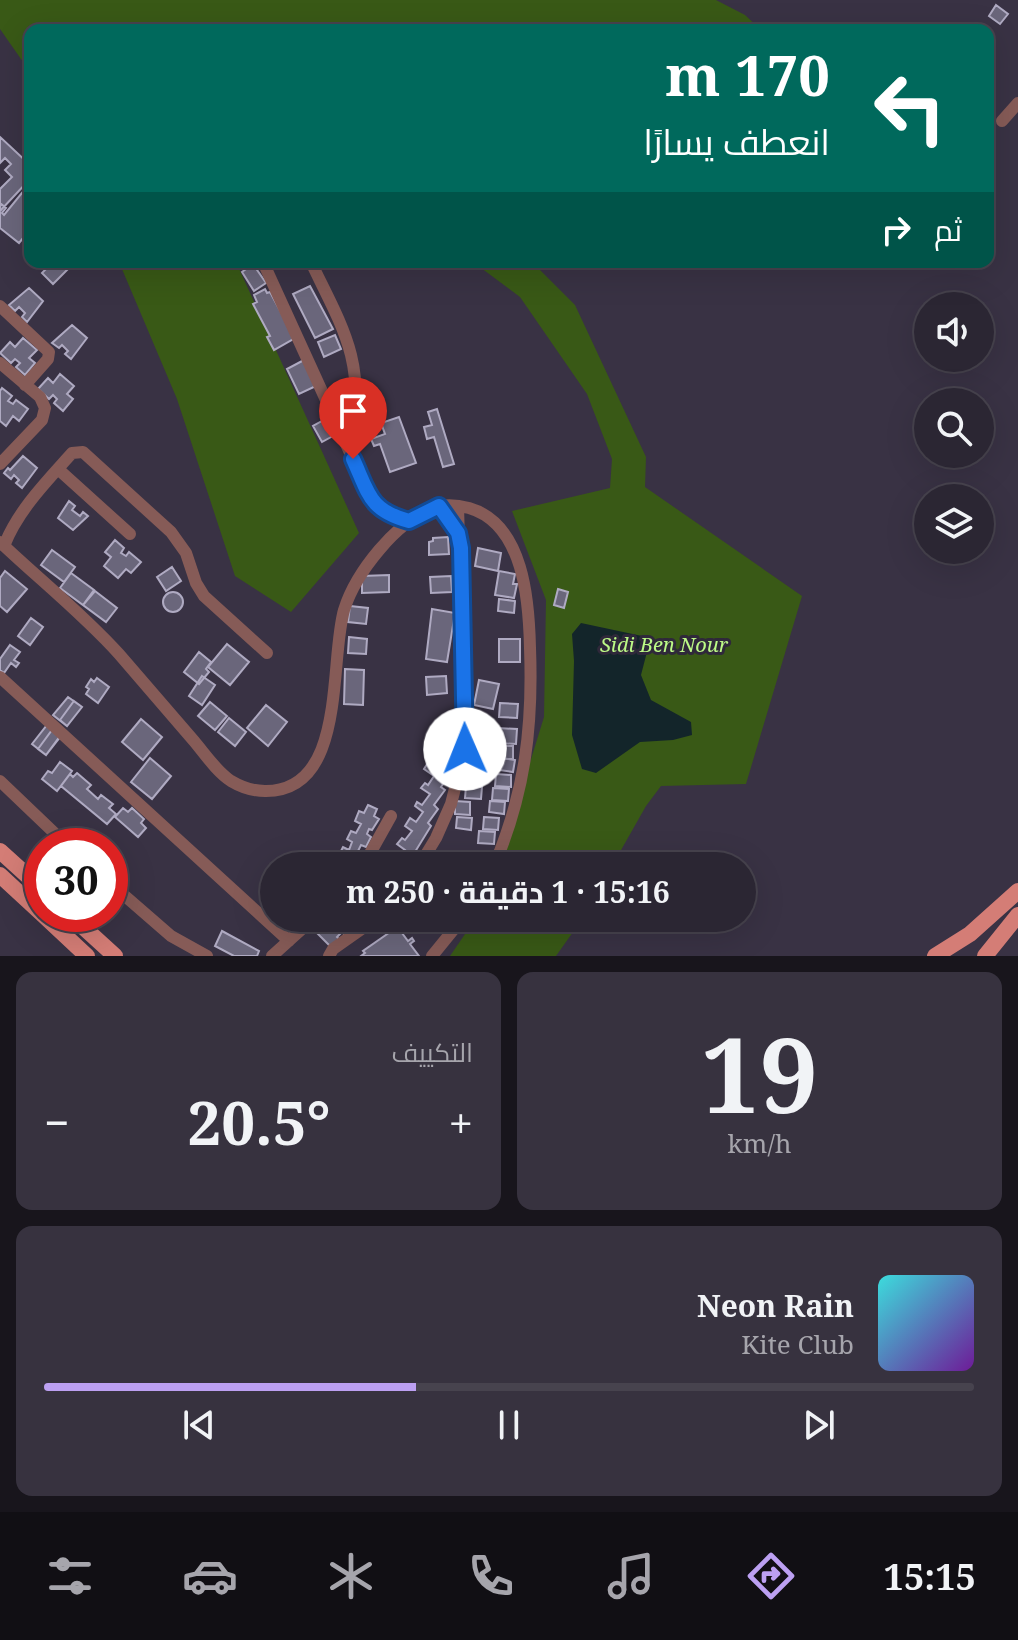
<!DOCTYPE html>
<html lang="ar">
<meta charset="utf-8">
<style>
body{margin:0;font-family:"Noto Serif",Cairo,serif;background:#37323f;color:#f1f3f6;direction:rtl;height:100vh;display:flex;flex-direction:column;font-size:30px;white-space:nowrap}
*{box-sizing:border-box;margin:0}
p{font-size:26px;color:#a6a5ac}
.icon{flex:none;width:44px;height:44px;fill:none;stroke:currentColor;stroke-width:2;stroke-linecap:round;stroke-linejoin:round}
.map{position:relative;height:956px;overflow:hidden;direction:ltr}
.sheet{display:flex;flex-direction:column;gap:16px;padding:16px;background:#18151c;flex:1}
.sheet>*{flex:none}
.hud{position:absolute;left:24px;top:24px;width:970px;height:244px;border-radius:16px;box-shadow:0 8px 32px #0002,0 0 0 2px #47434e;direction:rtl;background:#00695c;color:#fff;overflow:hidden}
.fabs{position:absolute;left:914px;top:292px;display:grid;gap:16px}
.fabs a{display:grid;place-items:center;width:80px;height:80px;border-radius:50%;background:#2b2633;box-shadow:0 8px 32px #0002,0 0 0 2px #47434e;font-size:40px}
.speed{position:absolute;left:24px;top:828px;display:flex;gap:16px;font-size:40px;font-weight:700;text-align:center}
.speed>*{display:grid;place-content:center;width:104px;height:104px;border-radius:50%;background:#2b2633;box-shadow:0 8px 32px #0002,0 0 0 2px #47434e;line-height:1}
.speed .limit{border:12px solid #d22;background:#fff;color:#111}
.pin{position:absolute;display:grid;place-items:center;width:68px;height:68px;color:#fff;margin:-82px -34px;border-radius:50% 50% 50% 0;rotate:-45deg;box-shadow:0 0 8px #0007}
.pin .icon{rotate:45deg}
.me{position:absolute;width:88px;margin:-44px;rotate:359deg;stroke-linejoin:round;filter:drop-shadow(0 0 6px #0008)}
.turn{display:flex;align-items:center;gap:28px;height:168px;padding:0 32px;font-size:36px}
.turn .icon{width:104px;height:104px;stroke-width:2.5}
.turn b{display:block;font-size:56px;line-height:68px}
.then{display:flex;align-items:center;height:76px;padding:0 32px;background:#0003;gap:16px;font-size:30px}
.big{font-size:60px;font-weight:700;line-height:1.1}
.sheet .tile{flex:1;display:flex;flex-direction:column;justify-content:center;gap:12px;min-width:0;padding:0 28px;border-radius:16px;background:#37323f}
.sheet .dial{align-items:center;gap:0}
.dial b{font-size:104px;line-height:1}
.song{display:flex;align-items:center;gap:24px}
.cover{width:96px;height:96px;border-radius:12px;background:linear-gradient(135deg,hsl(180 70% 55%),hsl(280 70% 35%))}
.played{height:8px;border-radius:4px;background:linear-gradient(90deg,#bca0f2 40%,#47434e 40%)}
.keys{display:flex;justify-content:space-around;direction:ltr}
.heat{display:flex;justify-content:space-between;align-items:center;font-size:44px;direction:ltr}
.sheet .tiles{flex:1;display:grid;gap:16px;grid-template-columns:1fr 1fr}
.tile:last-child{grid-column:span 2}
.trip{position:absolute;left:260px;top:852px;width:496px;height:80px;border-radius:40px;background:#2b2633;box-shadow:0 8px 32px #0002,0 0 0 2px #47434e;font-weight:700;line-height:80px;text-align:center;direction:rtl}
.tab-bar{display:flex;height:128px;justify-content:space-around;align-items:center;background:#110f14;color:#a6a5ac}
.tab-bar .icon{width:56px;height:56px}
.tab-bar .active{color:#bca0f2}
.tab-bar b{font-size:36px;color:#f1f3f6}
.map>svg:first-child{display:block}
.green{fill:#395916}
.water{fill:#13252a}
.building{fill:#6a667b;stroke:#afaac2;stroke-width:2}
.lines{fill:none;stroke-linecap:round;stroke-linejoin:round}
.minor{stroke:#865b57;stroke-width:12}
.major{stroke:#d47d76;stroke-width:16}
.route-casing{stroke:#114b97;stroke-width:20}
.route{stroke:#1a73e8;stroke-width:14}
.labels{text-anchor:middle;stroke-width:6;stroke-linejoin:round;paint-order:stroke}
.park-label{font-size:20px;font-style:italic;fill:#bcf986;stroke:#2f283a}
</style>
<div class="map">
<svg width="1018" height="956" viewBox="0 0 1018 956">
<rect width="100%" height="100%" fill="#393244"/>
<path class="green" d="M0,0h716l29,15 16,15h-731v42l-30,-43z
M119,262h117l123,271 -68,79 -56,-36 -58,-177z
M473,262h59l43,43 71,152 -1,30 157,109 -56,188 -85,2 -15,20 -34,60h-114l46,-149 2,-117 -34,-89 98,-23 2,-29 -25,-65 -67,-97z
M476,918h107l-27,38h-106z"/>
<path class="water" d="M581,623l61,13 6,12 -7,27 10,25 40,22 1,13 -19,5 -33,2 -44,31 -14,-4 -10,-34 2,-74 -2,-27z"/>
<path class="building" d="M996,5l12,9 -8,10 -11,-8z
M0,137l30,28v14l-30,32v-22l12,-12 -7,-7 6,-6 -6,-6 -5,5z
M30,183v51l-2,-2 -9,11 -19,-15v-25l6,5 -4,5 2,2z
M53,262h22l-22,22 -11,-11z
M253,264l13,19 -12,8 -12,-19z
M310,286l23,43 -18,9 -22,-44z
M29,288l14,13 -16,21 -5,-5 3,-4 -6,-6 -4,4 -6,-6z
M265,289l2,4 3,-1 25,46 -21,12 -7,-13 3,-1 -17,-32 4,-2 -3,-7z
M72,325l15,13 -16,21 -6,-5 3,-3 -6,-6 -3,3 -7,-5z
M335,335l6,14 -17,8 -6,-15z
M23,338l14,12 -8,8 6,5 -10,12 -9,-8 4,-4 -5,-4 -4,4 -11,-10 10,-11 5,5z
M304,360l12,26 -17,8 -12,-25z
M60,374l14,12 -7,8 6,5 -10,12 -9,-8 3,-4 -4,-4 -4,4 -11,-10 10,-11 5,5z
M2,388l10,8 -4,5 5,3 3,-4 12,9 -9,12 -6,-5 -7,10 -6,-5v-30z
M437,409l17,55 -11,3 -9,-30 -7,2 -3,-12 8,-2 -4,-13z
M331,416l9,16 -18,10 -9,-16z
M399,417l17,46 -26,9 -10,-28 -6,2 -3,-7 14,-5 -4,-11z
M23,456l14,12 -15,20 -6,-5 3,-3 -5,-5 -3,4 -7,-6 4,-5 2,2z
M69,501l6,5 -3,4 8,6 3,-4 5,4 -15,14 -15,-12z
M448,537l1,17 -20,1v-13l4,-1v-3z
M115,540l9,8 -3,5 5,3 3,-4 12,10 -10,11 -5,-4 -8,9 -14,-12 7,-9 -6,-5z
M478,548l23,5 -3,18 -23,-5z
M52,550l23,17 -11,15 -23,-17z
M172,567l9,14 -15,10 -9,-14z
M5,571l22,18 -20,23 -7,-6v-28z
M499,571l16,3 -2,10h4l-3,14 -19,-3z
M71,573l23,17 -11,15 -23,-17z
M389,575v17l-27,1v-17z
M451,576l1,16 -21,1 -1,-16z
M558,589l10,3 -4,16 -10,-3z
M95,591l22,17 -11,14 -23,-17z
M163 602a10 10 0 1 1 20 0a10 10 0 1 1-20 0Z
M499,599l16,2 -1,12 -16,-2z
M350,606l18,2 -2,16 -18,-2z
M432,609l23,4 -8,49 -21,-3z
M31,618l12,9 -13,18 -12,-9z
M349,637l18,2 -1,15 -18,-1z
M499,639h21v23h-21z
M227,644l22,18 -19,23 -22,-18z
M10,645l10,7 -6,8 5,3 -3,4 -5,-4 -7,10 -4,-3v-11z
M199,652l12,10 -5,7 3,3 -10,12 -15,-12z
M345,669l19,1 -1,35 -19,-1z
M202,676l13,9 -13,20 -13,-9z
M446,676l1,17 -20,2 -1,-18z
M97,678l12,9 -11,16 -12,-9 3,-5 -3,-2 5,-8 3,3z
M479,680l20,4 -6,25 -19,-4z
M68,697l14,10 -15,19 -14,-11z
M74,701l8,6 -15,19 -7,-6z
M210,702l17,14 -12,14 -17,-14z
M500,703l18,1 -1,14 -18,-1z
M266,705l21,17 -19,24 -21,-18z
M229,718l17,14 -11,14 -17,-14z
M141,719l21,18 -19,23 -21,-18z
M47,725l14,11 -15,19 -14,-11z
M469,725l16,1 -1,28h-16z
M498,728l19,1 -1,15 -19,-1z
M52,730l8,6 -14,19 -8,-6z
M487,733h7l-4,25 -7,-1z
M498,746h15v13h-15z
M481,756v12l-15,1v-12z
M150,758l21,18 -19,23 -21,-17z
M439,758l7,5 -3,4 3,2 -8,11 5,4 -2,3 4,3 -11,15 4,4 -10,14 3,3 -21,34 4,4 -1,2h-22l-3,-4 4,-6 6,4 7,-10 -8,-6 5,-6 3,2 7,-9 -7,-5 5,-8 6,4 7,-10 -8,-6 2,-4 5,3 8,-11 -9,-6 4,-5 3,2 6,-9 -10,-7 5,-8 5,4z
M501,758l14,2 -2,12 -14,-2z
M60,762l12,9 -15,20 -15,-12 6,-8 4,2z
M464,771l15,1v13l-15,-1z
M77,773l14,12 -4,4 11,10 3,-4 12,9 -4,4 7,6 -9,10 -46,-38 9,-12 3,3z
M496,774l15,1v12l-16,-1z
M466,786l16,1 -1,12 -16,-1z
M493,788l16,1 -1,12 -16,-1z
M455,801l15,1v13l-15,-1z
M490,801l15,1 -1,12 -15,-2z
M368,805l9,4 -3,7 5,3 -7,11 -3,-1 -2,5 4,3 -5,10 -5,-2 -4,8 4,2 -6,11h-2l-16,-7 6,-12 6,3 3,-8 -5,-3 4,-8 5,2 5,-9 -6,-3 4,-10 5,2z
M123,808l5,4 4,-4 12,11 -3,4 5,5 -8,9 -23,-20z
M457,817l15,1 -1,12 -15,-2z
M484,817l15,1 -1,12 -15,-1z
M479,831l16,1 -1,12 -16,-1z
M276,918h24l-4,3 3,2 -9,9z
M334,918h22l-4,4 2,3 -10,9 -2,-2 -5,5 2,2 -8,8 -14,-14 7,-7 3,4 7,-7 -3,-2z
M399,929l9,12 4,-3 2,3 -4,3 9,12h-58l4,-3 -2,-2 30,-21 2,2z
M222,931l37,20 -2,5h-23l-19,-10z"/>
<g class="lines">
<path class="minor" d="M1002,121l16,-18
M263,262l109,239 16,14 21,6
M311,262c14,30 32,61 40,93 8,32 5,69 2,101
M0,306l49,46 -1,7 -23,26
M0,363l40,34 5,11 -3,12 -42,44
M58,469l72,65
M0,542c39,37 83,72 119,112 25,29 50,58 75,87 11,13 22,30 37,40 10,6 22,10 34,10 82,1 64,-128 79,-181 12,-38 52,-88 89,-102 11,-4 24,-3 36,0 55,16 60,93 61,140 3,79 -5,145 -36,218
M4,546c14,-36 43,-65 68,-93l11,-1 88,80 15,21 10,30 8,13 63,57
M0,677l289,264
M0,781l68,65
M363,866l28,-50
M419,866l17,-28 15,-34 14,-55 -7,-243
M110,883l61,53 36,20
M272,956l42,-38
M329,956l4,-7 44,-31
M432,956l31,-38"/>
<path class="major" d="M0,851l42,38
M0,875l42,39
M42,914l45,42
M69,914l46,42
M935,956l35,-22 48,-43
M985,956l33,-41"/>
</g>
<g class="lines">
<g class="route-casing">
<path id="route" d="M353,459c16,35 16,51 56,62l30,-15 19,27 3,15 4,201"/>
</g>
<use href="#route" class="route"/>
</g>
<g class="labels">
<g class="park-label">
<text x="664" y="652">Sidi Ben Nour</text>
</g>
</g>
</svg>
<div class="fabs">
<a><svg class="icon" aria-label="sound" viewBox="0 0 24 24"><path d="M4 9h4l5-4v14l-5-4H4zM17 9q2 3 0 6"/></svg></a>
<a><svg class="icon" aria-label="search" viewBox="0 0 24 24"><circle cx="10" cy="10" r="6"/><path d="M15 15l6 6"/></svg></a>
<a><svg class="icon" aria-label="layers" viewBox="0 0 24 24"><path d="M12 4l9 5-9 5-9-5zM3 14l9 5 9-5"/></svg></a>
</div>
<div class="speed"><div class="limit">30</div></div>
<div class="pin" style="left:353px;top:459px;background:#d93025"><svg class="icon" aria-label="arrive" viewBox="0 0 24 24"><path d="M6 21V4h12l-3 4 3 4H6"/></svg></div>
<svg class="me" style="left:465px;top:749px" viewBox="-20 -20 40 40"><circle r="19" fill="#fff"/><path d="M0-13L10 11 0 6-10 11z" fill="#1a73e8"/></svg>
<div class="trip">15:16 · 1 دقيقة · 250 m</div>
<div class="hud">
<div class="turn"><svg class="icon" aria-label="left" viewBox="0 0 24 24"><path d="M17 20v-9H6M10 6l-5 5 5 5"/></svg><div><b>170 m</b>انعطف يسارًا</div></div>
<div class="then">ثم<svg class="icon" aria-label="right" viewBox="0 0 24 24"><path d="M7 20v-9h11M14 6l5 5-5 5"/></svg></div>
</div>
</div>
<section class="sheet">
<div class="tiles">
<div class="tile dial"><b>19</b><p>km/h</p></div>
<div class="tile"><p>التكييف</p>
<div class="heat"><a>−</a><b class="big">20.5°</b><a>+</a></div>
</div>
<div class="tile">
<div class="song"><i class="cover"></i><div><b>Neon Rain</b><p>Kite Club</p></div></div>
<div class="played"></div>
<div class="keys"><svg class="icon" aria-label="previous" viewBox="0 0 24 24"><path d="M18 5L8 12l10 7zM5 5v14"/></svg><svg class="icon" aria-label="pause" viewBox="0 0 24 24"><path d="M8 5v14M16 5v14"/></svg><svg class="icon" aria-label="next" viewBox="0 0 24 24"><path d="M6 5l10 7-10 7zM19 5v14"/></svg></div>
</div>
</div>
</section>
<nav class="tab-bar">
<b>15:15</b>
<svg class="icon active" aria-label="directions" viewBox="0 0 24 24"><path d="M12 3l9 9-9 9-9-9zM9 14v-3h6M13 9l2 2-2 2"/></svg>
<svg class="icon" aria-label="music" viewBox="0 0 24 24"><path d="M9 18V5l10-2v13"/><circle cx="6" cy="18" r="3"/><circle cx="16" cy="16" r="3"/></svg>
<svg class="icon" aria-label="phone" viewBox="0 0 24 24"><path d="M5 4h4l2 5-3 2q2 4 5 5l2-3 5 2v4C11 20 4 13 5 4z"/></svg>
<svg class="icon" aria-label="climate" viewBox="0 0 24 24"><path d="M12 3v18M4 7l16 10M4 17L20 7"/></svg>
<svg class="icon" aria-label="car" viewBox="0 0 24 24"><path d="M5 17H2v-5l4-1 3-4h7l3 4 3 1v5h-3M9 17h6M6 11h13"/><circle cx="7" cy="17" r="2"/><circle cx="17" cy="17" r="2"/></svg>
<svg class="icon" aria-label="filters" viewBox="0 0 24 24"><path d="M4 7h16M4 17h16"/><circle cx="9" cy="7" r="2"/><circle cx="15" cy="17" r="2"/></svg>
</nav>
